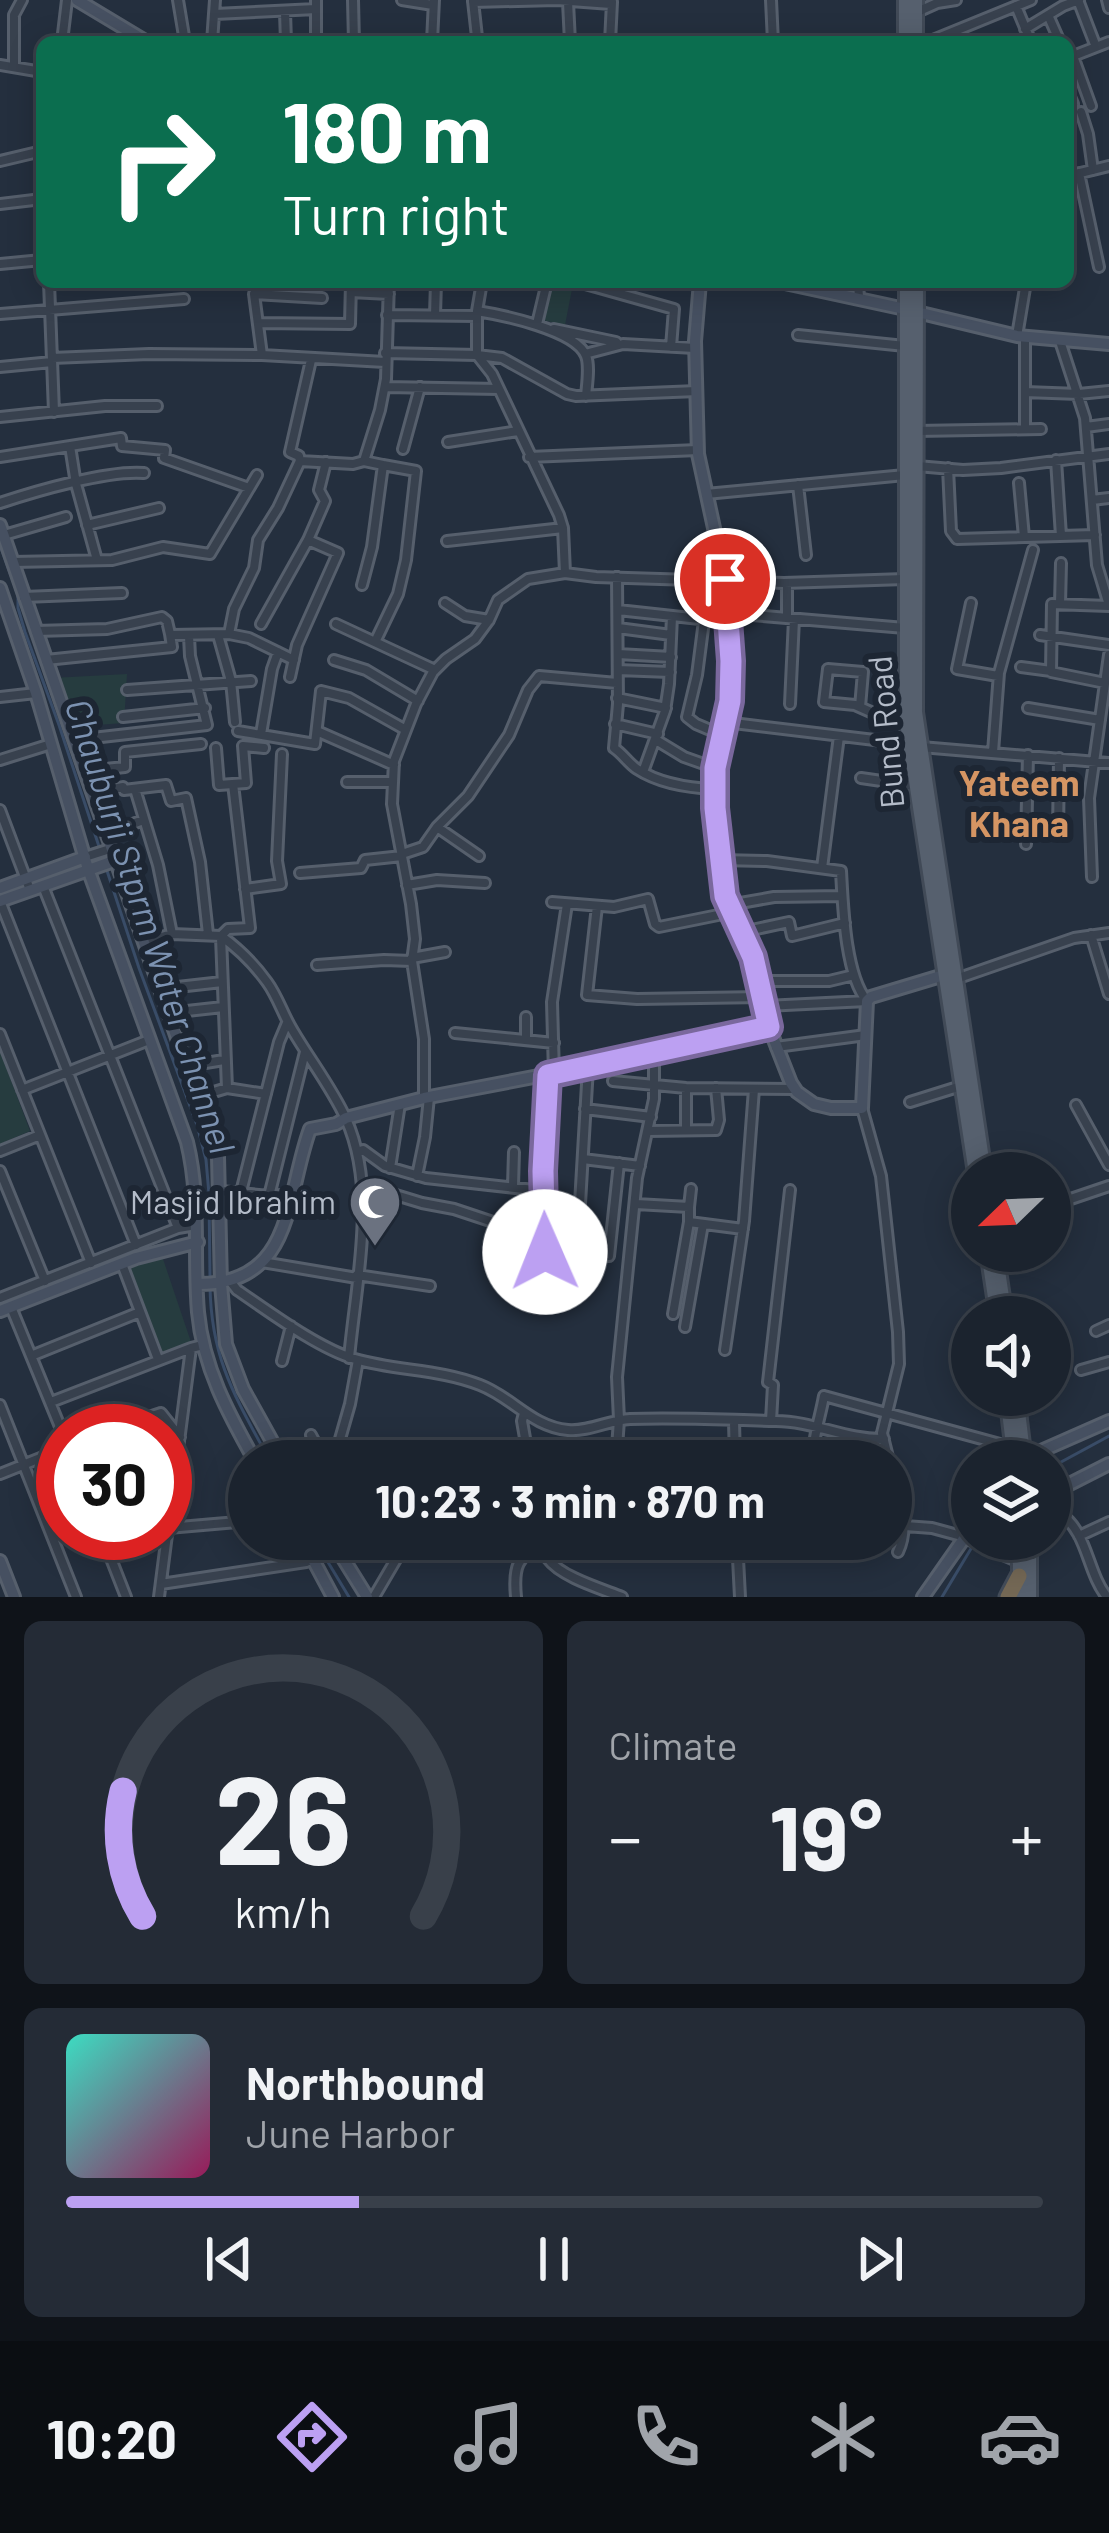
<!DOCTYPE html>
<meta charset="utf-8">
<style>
body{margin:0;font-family:Barlow,sans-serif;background:#242b36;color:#f1f3f6;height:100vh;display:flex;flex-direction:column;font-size:45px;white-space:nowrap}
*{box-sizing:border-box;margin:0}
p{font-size:39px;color:#a0a4aa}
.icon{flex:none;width:66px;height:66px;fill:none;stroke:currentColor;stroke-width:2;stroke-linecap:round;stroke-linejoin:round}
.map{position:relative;height:1597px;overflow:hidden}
.side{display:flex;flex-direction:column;gap:24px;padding:24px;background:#0f1319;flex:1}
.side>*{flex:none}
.hud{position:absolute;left:36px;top:36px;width:1038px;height:252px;border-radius:18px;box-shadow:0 6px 30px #0003,0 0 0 3px #39404a;background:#0b6e4f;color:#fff;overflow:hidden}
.needle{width:78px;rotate:247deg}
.buttons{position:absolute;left:951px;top:1152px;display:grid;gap:24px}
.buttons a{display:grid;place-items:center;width:120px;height:120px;border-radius:50%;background:#1b232e;box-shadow:0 6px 30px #0003,0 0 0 3px #39404a;font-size:60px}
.speed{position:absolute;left:36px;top:1404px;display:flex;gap:24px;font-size:60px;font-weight:700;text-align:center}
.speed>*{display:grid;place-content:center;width:156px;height:156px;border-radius:50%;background:#1b232e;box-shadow:0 6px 30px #0003,0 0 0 3px #39404a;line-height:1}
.speed .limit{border:18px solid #d22;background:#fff;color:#111}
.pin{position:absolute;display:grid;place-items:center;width:102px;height:102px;color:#fff;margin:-51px;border:6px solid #fff;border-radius:50%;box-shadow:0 3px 12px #0007}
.me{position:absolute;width:132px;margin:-66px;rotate:359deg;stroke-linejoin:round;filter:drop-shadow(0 0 9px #0008)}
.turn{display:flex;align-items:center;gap:42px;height:252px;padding:0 48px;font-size:54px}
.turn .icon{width:156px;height:156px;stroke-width:2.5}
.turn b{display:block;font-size:84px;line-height:102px}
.big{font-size:90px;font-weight:700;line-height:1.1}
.side .widget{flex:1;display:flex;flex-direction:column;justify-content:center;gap:18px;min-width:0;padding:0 42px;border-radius:18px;background:#242b36}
.side .dial{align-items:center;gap:0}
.dial svg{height:312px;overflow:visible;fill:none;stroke:#39404a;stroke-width:7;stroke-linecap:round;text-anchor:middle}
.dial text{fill:#f1f3f6;stroke:none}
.song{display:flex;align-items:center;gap:36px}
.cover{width:144px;height:144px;border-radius:18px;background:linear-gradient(135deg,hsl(170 70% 55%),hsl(330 70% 35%))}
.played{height:12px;border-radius:6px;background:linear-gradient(90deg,#bca0f2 30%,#39404a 30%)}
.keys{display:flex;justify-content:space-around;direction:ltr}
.heat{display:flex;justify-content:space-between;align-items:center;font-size:66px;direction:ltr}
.side .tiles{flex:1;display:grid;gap:24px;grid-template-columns:1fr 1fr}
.widget:last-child{grid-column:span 2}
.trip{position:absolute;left:228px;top:1440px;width:684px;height:120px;border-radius:60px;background:#1b232e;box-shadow:0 6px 30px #0003,0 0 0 3px #39404a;font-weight:700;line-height:120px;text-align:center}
.tabs{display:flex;height:192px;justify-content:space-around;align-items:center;background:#0b0e12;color:#a0a4aa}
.tabs .icon{width:84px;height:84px}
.tabs .current{color:#bca0f2}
.tabs b{font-size:54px;color:#f1f3f6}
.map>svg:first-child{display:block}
.green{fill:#263c3f}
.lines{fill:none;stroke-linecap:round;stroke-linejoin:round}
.stream{stroke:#394c67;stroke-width:3}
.street-casing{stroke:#565f6c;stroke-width:14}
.secondary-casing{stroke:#565f6c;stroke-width:16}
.primary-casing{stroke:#414a57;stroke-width:18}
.highway-casing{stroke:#434c59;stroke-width:21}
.street{stroke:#38414e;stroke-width:8}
.secondary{stroke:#465061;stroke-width:10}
.primary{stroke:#56606e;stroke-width:12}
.highway{stroke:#746855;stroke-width:15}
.route-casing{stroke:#7a689d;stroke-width:30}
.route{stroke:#bca0f2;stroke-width:21}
.labels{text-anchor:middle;stroke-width:12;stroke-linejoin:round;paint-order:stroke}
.street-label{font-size:33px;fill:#b4bcc9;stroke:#1d2633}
.poi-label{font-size:33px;fill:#b4bcc9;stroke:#1d2633;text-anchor:end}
.neighbourhood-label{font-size:36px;font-weight:bold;fill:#d59563;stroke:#1d2633}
.water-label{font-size:36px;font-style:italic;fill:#7c92b1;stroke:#1d2633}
</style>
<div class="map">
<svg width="1109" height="1597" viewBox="0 0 1109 1597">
<rect width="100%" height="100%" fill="#242f3e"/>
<path class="green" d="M551,282l22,2 -8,41 -23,-5z
M127,674l-3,49 -55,4 -17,-49z
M0,1051l30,80 -30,13z
M162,1256l29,86 -31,11 -32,-86z"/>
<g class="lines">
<path class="stream" d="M0,545l18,50v13l7,24 34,93 80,243 58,157 9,35 3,34 1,83
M210,1286c1,74 26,112 60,175
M1050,1468l59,-32
M314,1539l35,58
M942,1597l30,-50"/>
<g class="street-casing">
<path id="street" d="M178,0l7,42
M353,0l1,42
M402,0l31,5
M771,0l2,42
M1078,0l18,47
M1107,0l2,8
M473,1l4,36 8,5
M473,2l84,-2 54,4
M568,2l2,40
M1016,6l15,36
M285,12l1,30
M917,12l20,-9 19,-3
M215,14l101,-5
M1048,15l12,27
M1025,29l38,-23 16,-6
M62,42l5,-42
M212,42l3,-42
M316,42v-42
M432,42l2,-42
M610,42l2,-40
M928,42l103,-42
M1073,56l18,50
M1068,58l41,-16
M0,65l42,7
M14,67v-52l8,-15
M1068,92l5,12
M1081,112l7,22 5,36
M0,161l42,-10
M1079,173l20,94
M1068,176l41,-10
M0,204l42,-5
M0,264l42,-4
M49,282l5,130
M482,282l-5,29v44l15,19 67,141 4,13 2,45
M578,282l96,27 -3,38
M858,282l1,16
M351,292l38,2
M477,311c25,4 99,19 109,45 4,10 1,28 0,40
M0,314l184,-15
M387,315l90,1
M435,315l1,-33
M258,323l92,1 1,-42
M537,324l10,-42
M554,329l62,13
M798,335l107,11
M1017,336l9,-54
M1060,341l25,77 12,147 12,40
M385,353l92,2 25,3 65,36 9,2 121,-5
M585,354l38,-10 72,4
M262,355l-8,-61 68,4
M52,358l97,-4 113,1 123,7
M311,360l-21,92 9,4 1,5 53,3 11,-3 19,4 -11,82 -10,38
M0,367l52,-5
M385,387l114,2
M1025,392l54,2 30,-3
M0,417l105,-11h52
M1086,427l23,-3
M1025,429v-93
M916,431l125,-2
M448,442l70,-11
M70,446l6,38 21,76
M403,449l17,-62
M0,457l121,-19 1,8 43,4 -1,8 85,30
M529,457l169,-7
M1056,460l5,76
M364,461l16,-51 6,-31 3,-97
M917,466l46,4 38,-2 108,-14
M948,468l3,63 6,8 138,-4
M1019,483l5,54
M798,485l8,70
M706,494l199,-19
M1092,500l17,-2
M0,503c36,-12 108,-33 144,-30
M87,525l72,-17
M4,535l62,-18
M447,541l116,-13
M13,562l99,-2 51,-13 47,7 47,-79
M617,577l1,127 -4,44c9,6 14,15 23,21 23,15 51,19 78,20
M24,597l98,-4
M445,603l20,13 24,4
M971,603l-14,66 41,7
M1060,604l1,-41
M618,610l109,12
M728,613l177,15
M787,618v-35
M704,621l-7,54 -10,42 9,7 26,11
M261,624l47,-84 17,-39 -6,-11 7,-28
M336,624l99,46
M618,628l53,7
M36,631l71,-2 55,-12 5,4 3,13
M229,634l5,-25 20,-41 4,-28 20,-32 22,-47
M171,635l58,-1 20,4 45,22
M218,635l13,46 4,41
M1040,635l69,10
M375,642l23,-48 8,-34 10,-89 -33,-6
M618,654l53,3
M46,660l126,-13 -2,-13
M334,660l32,10 52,31
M1021,667l30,4
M618,670l52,2
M290,677l7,-32 41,-92 -30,-13
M1105,683l-54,-11 1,-68 57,2
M127,690l124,-9
M0,697l36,-4
M617,698l49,10
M790,704l4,-85
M860,707l3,-35 -35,-3 -4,33 31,3 18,8 33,1
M1028,708l72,12
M123,717l82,-9
M725,722l183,22
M615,724l43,10
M238,731l77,13 6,-53 28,7 57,32
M319,732l75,33
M261,734l11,-65 6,-17
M75,740l132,-15 -17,-69 -1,-20
M656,740l28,17 31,11
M921,747l188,16
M216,748l3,37 27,-2 -3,-37 21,2
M993,752l6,-79 34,-123
M0,760l51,-16
M85,771l40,-4v-15l76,-8
M643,772l22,-61 4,-27 3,-68
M861,778l55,8
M347,782h46
M135,789l23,76 14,69
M93,793l30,-6 1,3 42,-5 5,16 15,-3 14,64 8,72
M0,810l30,80
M437,827l42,29
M107,834l36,-14
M1058,835l1,-77
M1026,844l2,-89
M402,854l21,-7 14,-20 31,-31 41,-61 19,-45 11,-14 78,7
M85,857l25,-8
M720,860l47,1 74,10c2,35 4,104 26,130l-102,5
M822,868l17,-132
M300,873l61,-5 4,-8 37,-4
M1092,877l-3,-79 20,-143
M407,885l30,-5 48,3
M43,886l135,342
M245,889l36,-5 -4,-23 5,-107
M0,901l136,344
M552,902l62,5 34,-8 7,25 4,3 74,-15
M729,905l45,-8 68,-1
M597,906l-10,89 50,4 126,-2
M742,932l47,-10 3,14 53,-13
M1091,935l18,59
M221,936c18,13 33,28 46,46 11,15 16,33 26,49 17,29 39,57 53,88 32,71 10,163 3,239
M221,937l6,151
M144,942l28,-8 49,2 7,-7 22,-1 -17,-144
M412,958l33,-6
M317,965l67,-5 28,1
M956,979l118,-41 35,-5
M759,981h70l25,-6
M160,989l62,-7
M169,1013l54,-6
M455,1033l99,10
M0,1034l91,229
M526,1040v-23
M776,1047l90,-12
M187,1066l37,-6
M554,1074l-2,-72 15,-98
M613,1081l73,7 108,1
M22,1090l127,-50
M197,1097l30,-9 39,6
M424,1098v-59l-12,-78 3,-22 -4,-35 -19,-100 2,-43 22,-57 17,-32 13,-13 29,-20 14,-19 9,-20 30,-21 37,-6 31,4 188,6 121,-4
M910,1102l51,-16
M1076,1105l33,60
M862,1108l19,68 17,156 1,32 -17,69 7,28
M585,1109l66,8
M686,1130v-42
M648,1131l68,-1 3,-10 -3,-32
M0,1151l40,-16
M357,1152l6,-2 22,16 41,12 117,13
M583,1159l57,7
M390,1168l10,-64
M0,1171l45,110
M417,1176l8,-39 4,-40
M363,1185l59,18 32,6 90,30
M513,1186l1,-34
M221,1191l48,5 24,-2
M241,1192l38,-150 8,-19
M269,1196l36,-144
M636,1204l53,3v15l54,7
M1050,1206l59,-20
M689,1207l2,-18
M545,1251l-2,-80 5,-96
M577,1255l11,-188
M609,1256l10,-93
M262,1262l95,16
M122,1264l36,95
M357,1275l73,11
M230,1281l7,9c31,21 82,59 118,69 41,12 85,10 125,26 32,12 52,42 88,45 21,2 41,-10 62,-11 48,-2 98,1 146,2 37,0 70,19 108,18
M0,1298l178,-70 18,-3
M11,1307l52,127
M673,1314l16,-92
M685,1327l18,-103
M1096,1331l13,-6
M725,1350l19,-129 10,-132
M31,1356l109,-44
M282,1361l9,-35
M1081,1370l28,-8
M51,1402l140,-54
M0,1405l76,192
M524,1413l-2,8 7,40
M734,1421l1,40
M771,1421l2,-36 -5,-3 22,-192
M107,1431l54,-18 19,24
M311,1435l14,26
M340,1439l10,-35 8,-44
M338,1461h6
M616,1461l3,-41 -2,-43 20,-199 17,-79v-45
M814,1461c-2,-23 6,-42 10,-65l187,51
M891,1468c7,28 20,57 7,84
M0,1474l63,-25
M1050,1516l12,-1c26,19 25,57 45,82
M905,1526l27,2 33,9 7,-13
M168,1528l81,-7
M101,1533l25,64
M1079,1536l30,-14
M544,1539c0,6 0,14 4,20 13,18 54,30 74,38
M737,1539l3,58
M161,1584l145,-22 7,-3
M159,1597l32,-249 12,-3
M374,1597l34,-58
M516,1597c-3,-31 1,-40 28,-55"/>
</g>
<g class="secondary-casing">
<path id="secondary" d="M77,0l70,42
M700,282l-5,59 3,113 27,125 6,82 -1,40 -15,67v40l10,88 28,61 16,70 22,56 6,9 17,12 17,4h31l5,-107 4,-4 73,-22
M780,282l125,27
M917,312l100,24 92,8
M0,525l218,632 3,127 5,60 17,45 40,72
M0,588l36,105 52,176 99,273c14,57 6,113 11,170 5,55 30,101 57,149
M0,888l85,-31
M0,901l114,-40
M197,1284c98,1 88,-87 113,-155l26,-5 10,-6 78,-20 230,-44 115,-27
M0,1311l136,-53 62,-16
M1025,1458l84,-37
M1050,1494l59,-30
M302,1539l31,58
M331,1539l36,58
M0,1561l14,36
M923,1597l42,-60 54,24"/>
</g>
<g class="primary-casing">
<path id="primary" d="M905,0v42
M916,0v42
M906,282v440l69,451
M917,282l-1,430 69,461
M987,1251l10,66
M996,1251l10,66
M1006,1395l8,66
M1017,1395l8,66
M1019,1597v-58
M1030,1597v-58"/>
</g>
<g class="highway-casing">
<path id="highway" d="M1008,1597l11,-21"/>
</g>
<use href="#street" class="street"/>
<use href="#secondary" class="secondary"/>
<use href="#primary" class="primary"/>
<use href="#highway" class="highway"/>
</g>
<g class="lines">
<g class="route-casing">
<path id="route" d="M545,1252l-2,-81 5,-96 221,-48 -16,-70 -28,-61 -10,-88v-40l15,-67 1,-40 -6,-82"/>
</g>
<use href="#route" class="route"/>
</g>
<defs>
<g id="mosque-pin" transform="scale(2.7)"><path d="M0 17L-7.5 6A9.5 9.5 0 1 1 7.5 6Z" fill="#6b7280" stroke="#1d2633"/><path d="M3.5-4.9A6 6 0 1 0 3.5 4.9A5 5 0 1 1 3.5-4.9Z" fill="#fff"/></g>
</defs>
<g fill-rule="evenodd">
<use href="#mosque-pin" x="375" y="1202"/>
</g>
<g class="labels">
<g class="street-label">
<text transform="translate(886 732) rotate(-95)" y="12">Bund Road</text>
</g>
<g class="poi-label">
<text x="336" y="1214">Masjid Ibrahim</text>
</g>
<g class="neighbourhood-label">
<text x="1019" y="796">Yateem<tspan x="1019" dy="41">Khana</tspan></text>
</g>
<g class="water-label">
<text transform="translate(150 926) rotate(72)" y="13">Chauburji Stprm Water Channel</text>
</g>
</g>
</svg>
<div class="buttons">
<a><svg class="needle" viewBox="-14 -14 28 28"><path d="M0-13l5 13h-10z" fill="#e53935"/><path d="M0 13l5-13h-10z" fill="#a0a4aa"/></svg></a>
<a><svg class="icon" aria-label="sound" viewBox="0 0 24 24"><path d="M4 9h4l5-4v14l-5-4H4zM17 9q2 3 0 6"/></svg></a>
<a><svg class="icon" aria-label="layers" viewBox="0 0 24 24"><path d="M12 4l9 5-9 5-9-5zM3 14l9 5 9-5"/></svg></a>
</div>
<div class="speed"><div class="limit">30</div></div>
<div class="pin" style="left:725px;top:579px;background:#d93025"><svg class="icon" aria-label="arrive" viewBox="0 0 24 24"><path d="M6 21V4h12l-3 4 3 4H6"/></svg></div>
<svg class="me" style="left:545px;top:1252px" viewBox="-20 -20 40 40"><circle r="19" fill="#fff"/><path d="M0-13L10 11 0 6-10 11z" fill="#bca0f2"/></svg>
<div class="trip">10:23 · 3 min · 870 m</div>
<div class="hud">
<div class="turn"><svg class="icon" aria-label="right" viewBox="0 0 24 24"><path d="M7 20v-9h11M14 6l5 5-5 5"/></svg><div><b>180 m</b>Turn right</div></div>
</div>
</div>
<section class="side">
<div class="tiles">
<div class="widget dial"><svg viewBox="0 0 100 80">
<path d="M14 69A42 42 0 1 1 86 69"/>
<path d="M14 69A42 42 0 0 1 9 37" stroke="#bca0f2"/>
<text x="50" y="56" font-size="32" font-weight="700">26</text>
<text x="50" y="72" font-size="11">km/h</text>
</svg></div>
<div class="widget"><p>Climate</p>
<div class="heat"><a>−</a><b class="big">19°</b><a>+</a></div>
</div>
<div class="widget">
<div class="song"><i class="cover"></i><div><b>Northbound</b><p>June Harbor</p></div></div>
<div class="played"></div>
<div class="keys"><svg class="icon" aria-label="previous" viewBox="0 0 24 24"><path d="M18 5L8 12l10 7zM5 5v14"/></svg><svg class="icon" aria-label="pause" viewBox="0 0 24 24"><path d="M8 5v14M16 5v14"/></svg><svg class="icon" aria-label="next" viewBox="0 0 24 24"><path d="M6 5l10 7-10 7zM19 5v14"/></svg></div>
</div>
</div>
</section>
<nav class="tabs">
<b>10:20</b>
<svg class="icon current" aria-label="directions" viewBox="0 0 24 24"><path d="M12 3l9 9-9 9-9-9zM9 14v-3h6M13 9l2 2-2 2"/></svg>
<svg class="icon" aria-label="music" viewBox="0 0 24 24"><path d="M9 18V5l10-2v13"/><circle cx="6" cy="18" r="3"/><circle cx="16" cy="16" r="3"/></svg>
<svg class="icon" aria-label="phone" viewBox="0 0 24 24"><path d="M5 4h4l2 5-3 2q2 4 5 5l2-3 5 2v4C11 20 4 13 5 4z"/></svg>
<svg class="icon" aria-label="climate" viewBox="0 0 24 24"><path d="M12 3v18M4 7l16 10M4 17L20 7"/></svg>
<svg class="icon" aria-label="car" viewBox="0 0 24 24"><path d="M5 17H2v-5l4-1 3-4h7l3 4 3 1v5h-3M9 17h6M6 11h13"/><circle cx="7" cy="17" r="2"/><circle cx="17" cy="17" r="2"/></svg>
</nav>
